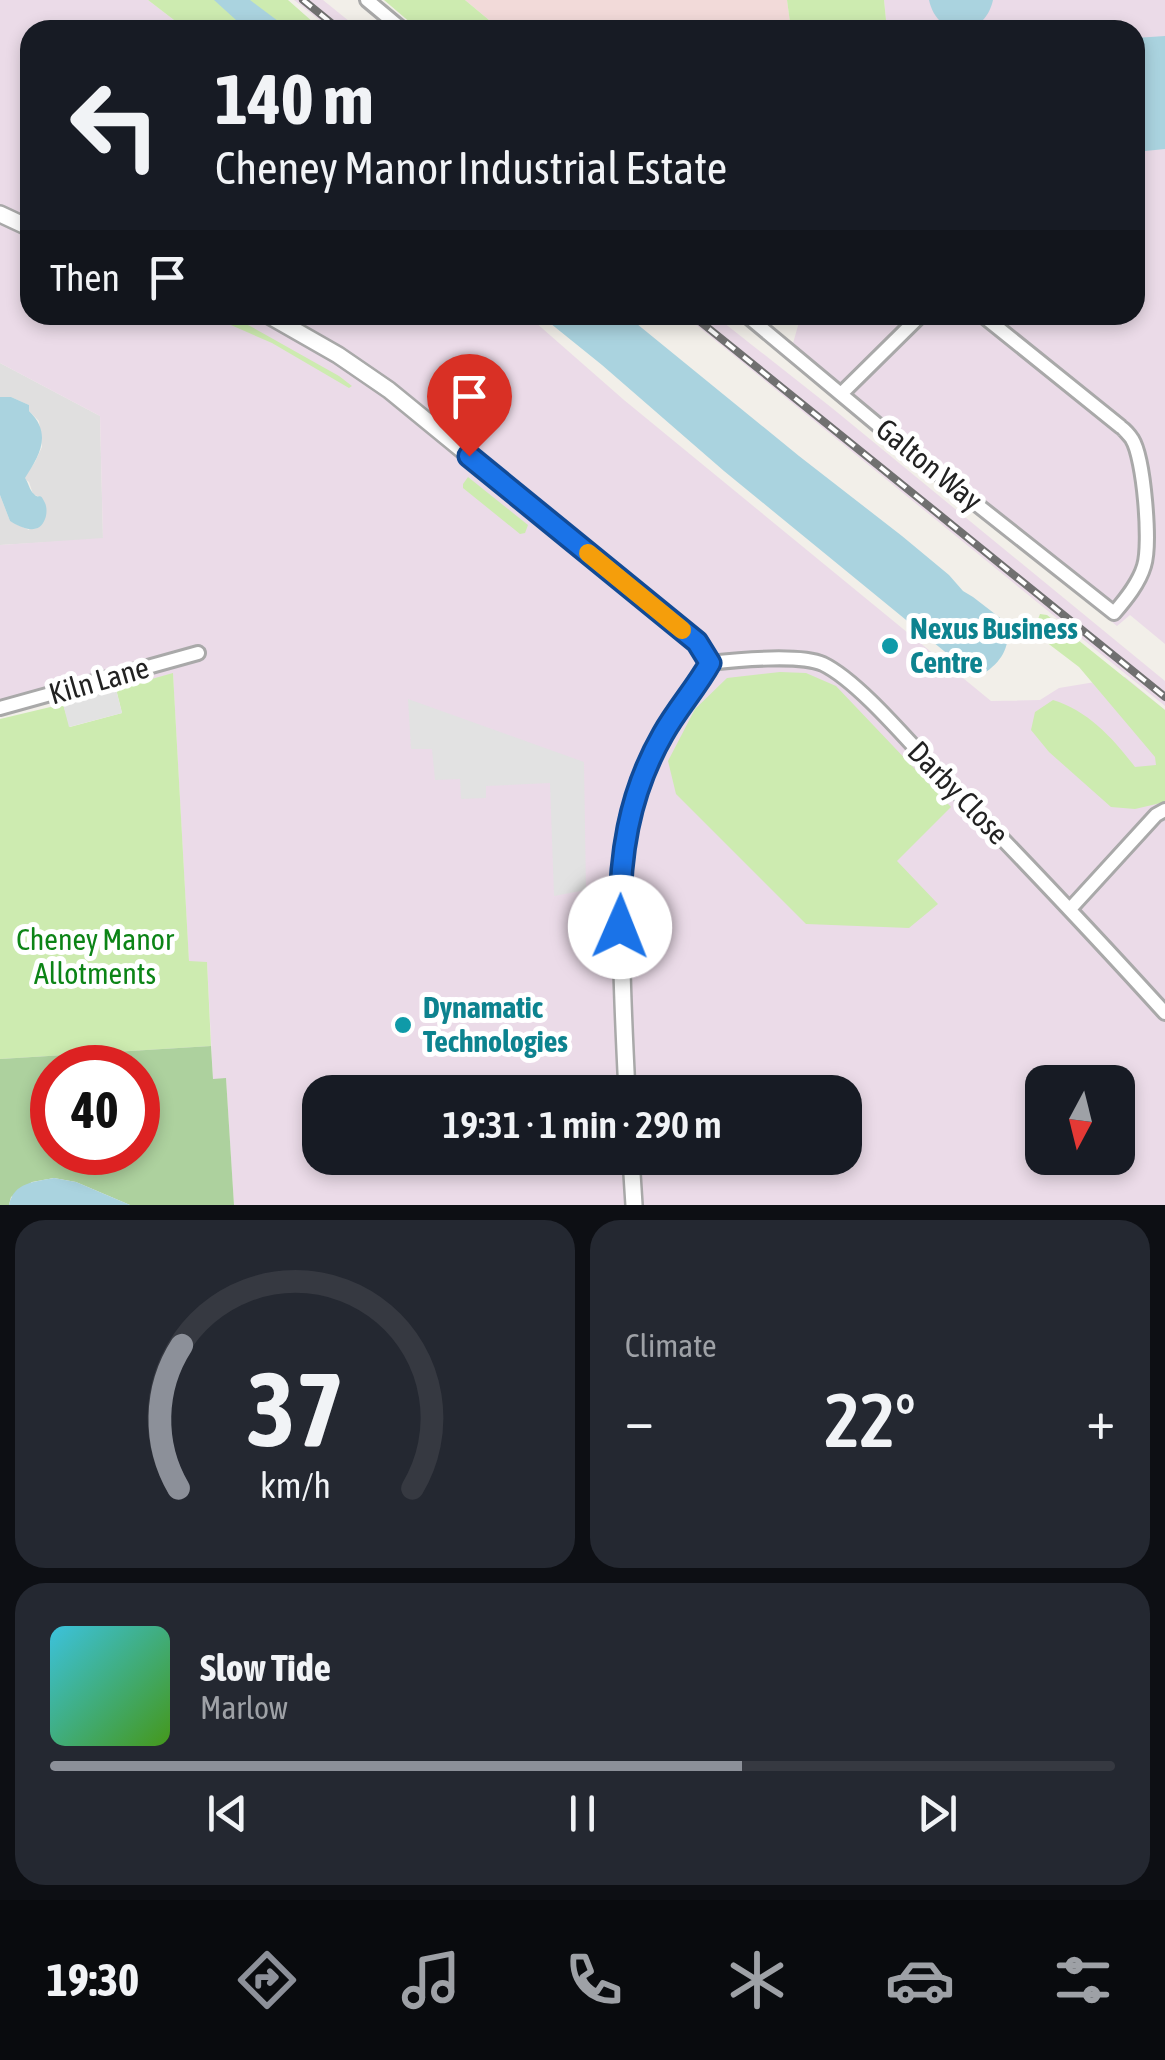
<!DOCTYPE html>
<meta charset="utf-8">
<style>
body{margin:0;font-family:"Asap Condensed",sans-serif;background:#242831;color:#f1f3f6;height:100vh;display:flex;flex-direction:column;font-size:38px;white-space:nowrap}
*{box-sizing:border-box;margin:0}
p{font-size:32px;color:#9ea1a6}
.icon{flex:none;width:55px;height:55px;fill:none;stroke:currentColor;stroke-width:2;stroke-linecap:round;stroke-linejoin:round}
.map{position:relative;height:1205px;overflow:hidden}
.panel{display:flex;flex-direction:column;gap:15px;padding:15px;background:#0d0f14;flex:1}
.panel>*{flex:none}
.top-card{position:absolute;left:20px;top:20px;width:1125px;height:305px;border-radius:30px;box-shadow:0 5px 15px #0003;background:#171b24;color:#f1f3f6;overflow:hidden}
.needle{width:65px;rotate:187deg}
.buttons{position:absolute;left:1025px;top:1065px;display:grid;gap:20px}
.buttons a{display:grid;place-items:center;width:110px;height:110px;border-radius:20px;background:#171b24;box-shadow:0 5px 15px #0003;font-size:50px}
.speed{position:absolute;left:30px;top:1045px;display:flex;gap:20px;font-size:50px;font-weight:700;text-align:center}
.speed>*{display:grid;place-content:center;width:130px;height:130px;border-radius:50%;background:#171b24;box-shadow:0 5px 15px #0003;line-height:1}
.speed .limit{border:15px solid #d22;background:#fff;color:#111}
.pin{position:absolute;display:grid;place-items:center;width:85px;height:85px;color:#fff;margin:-102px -42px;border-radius:50% 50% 50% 0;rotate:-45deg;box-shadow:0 0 10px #0007}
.pin .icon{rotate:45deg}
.me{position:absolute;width:110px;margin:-55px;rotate:1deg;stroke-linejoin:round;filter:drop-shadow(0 0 8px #0008)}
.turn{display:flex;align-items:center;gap:35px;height:210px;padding:0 30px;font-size:45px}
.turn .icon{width:130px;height:130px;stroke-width:2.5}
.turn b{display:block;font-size:70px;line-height:85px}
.then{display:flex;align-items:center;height:95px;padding:0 30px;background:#0003;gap:20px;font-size:38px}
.big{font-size:75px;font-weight:600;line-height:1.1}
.panel .widget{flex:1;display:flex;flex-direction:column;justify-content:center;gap:15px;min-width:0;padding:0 35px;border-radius:30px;background:#242831}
.panel .dial{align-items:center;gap:0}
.dial svg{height:260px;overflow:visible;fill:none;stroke:#363941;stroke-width:7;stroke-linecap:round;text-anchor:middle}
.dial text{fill:#f1f3f6;stroke:none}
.song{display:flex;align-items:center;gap:30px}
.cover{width:120px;height:120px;border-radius:15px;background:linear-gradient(135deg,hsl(190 70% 55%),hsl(100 70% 35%))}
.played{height:10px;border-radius:5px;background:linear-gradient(90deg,#8c9099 65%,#363941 65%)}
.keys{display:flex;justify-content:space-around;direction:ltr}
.heat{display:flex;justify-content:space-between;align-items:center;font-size:55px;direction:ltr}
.panel .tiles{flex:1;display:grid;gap:15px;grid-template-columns:1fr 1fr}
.widget:last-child{grid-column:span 2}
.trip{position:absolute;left:302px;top:1075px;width:560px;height:100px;border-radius:30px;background:#171b24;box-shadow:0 5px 15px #0003;font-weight:600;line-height:100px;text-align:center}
.tab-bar{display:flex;height:160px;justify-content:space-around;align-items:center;background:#090b0e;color:#9ea1a6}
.tab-bar .icon{width:70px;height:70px}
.tab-bar .active{color:#8c9099}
.tab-bar b{font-size:45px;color:#f1f3f6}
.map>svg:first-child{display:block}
.residential{fill:#e0dfdf}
.commercial{fill:#f2dad9}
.industrial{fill:#ebdbe8;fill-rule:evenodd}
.grass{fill:#cdebb0}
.forest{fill:#add19e;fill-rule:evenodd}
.parking{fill:#e2e2e2}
.water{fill:#aad3df}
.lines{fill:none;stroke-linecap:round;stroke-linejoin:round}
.minor-casing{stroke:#a9a9a9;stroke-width:18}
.tertiary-casing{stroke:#a9a9a9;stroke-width:20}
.minor{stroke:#fff;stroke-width:12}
.tertiary{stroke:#fff;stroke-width:15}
.rail-casing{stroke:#707070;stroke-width:8}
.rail{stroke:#fff;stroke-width:4;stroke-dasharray:11;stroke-linecap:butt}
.route-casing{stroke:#114b97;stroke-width:25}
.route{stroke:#1a73e8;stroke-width:18}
.slow{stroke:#f59e0b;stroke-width:18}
.culture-dot{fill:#0f9aa8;stroke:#fff;stroke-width:4}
.labels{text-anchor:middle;stroke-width:10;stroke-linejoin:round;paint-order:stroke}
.street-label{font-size:30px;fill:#222;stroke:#fff}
.culture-label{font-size:30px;font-weight:bold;fill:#0d838f;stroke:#fff;text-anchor:start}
.park-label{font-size:30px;fill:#0c8416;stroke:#fff}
</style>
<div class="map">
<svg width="1165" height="1205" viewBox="0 0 1165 1205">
<rect width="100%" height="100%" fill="#f2efe9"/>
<path class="residential" d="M0,363l100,53 3,123 -103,6v-50l10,26 19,9 10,-33 -6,-3 -4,-12 -5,-4 11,-16 7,-15 -3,-26 -10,-10v-6l-18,-8h-11z"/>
<path class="commercial" d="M465,0h322l4,30h-290z"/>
<path class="industrial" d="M0,0h148l39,30h-157v285h497l97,85 367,301 49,-1 19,-12 66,-11 40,33v495h-931l-8,-126h-13l-6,-116 -18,-1 -16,-288 -57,15 -5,-19 -111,32v-157l103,-7 -3,-122 -100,-53zM1042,1082h76v76h-76zM320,1092h525v66h-525z
M294,0h29l37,30h-28z
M884,0h281v644l-35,-29 -13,11 -329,-265 13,-46h334v-285h-248z
M684,315h30l118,93 333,273v25z"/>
<path class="grass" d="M148,0h140l34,30h-135z
M384,0h81l36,30h-82z
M787,0h97l3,30h-96z
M208,315h17l25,11 89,50 13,10 -3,2 -77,-45z
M468,477l60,48 -3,8 -5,1 -57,-46v-4z
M1040,614l7,1 118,95v92l-30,7 -24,-2 -62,-55 -18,-22 4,-18 18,-12c34,10 61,39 82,67l21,-2 -1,-8 -76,-90 -46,-35z
M780,672l26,1 30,13 115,121 -54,54 41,43 -29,24 -103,-4 -130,-130 -8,-33 27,-52 32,-31z
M173,673l16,288 18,1 4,84 -211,13v-340l63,-15 7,23 52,-14 -6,-24z"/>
<path class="forest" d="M211,1046l2,33 13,-1 8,127h-104l-54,-23 -22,-4 -22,4 -21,15 -2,8h-9v-146zM52,1068h86v84h-86z"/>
<path class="parking" d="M116,689l6,24 -53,14 -6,-23z
M408,699l176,63 2,128 -32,6 -4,-113 -64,3v12l-25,1 -1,-20 -25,1 -3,-31h-21z"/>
<path class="water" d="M214,0h36l40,30h-43z
M929,0h64c-9,40 -55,40 -64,0z
M1165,36v113l-30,3v-114z
M540,315h86l173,141 103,80 47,39 14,16 10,6 35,27c2,25 -7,39 -28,52l-14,-7 -242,-198 -122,-106z
M0,397h11l18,8v6c24,23 10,45 -4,67 3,4 4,10 7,14 8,10 7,-2 13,11 2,4 2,11 0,16 -6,17 -24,9 -35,2l-10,-26z
M54,1178l22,4 54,23h-121c5,-23 25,-23 45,-27z"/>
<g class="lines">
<g class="minor-casing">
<path id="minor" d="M367,0l36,30
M746,315l157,131 211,167c12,-14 25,-30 30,-47 7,-22 0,-108 -12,-127 0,-1 -10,-12 -11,-12l-139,-112
M842,393l79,-78
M709,663c27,-3 91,-9 114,1 33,16 80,71 106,99 80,82 159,165 236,250
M0,708l198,-55
M1070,909l86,-94 9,-5"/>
</g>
<g class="tertiary-casing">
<path id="tertiary" d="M0,214l30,14
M268,315l70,40 51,35 308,252 12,21c-24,42 -54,79 -72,126 -22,57 -18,121 -15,181 1,41 3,82 5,122
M631,1158l3,47"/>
</g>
<use href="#minor" class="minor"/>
<use href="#tertiary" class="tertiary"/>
<g class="rail-casing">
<path id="rail" d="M303,0l37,30
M692,315l473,382"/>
</g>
<use href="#rail" class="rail"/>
</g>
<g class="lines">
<g class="route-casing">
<path id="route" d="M469,456l228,186 13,21c-14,25 -33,46 -47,71 -35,61 -44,124 -43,193"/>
</g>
<use href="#route" class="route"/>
<path class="slow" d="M588,553l94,77"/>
</g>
<g class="culture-dot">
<circle cx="890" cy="646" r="10"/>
<circle cx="403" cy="1025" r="10"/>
</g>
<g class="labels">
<g class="street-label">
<text transform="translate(929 465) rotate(39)" y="10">Galton Way</text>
<text transform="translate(99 681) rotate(-16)" y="10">Kiln Lane</text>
<text transform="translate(958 793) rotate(46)" y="10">Darby Close</text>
</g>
<g class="culture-label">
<text x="910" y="639">Nexus Business<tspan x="910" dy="34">Centre</tspan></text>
<text x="423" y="1018">Dynamatic<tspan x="423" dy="34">Technologies</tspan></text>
</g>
<g class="park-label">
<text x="95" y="950">Cheney Manor<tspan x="95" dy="34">Allotments</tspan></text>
</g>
</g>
</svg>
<div class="buttons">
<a><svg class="needle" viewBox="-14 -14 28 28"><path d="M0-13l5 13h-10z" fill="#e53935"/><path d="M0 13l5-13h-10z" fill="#9ea1a6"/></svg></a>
</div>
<div class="speed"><div class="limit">40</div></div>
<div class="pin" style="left:469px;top:456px;background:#d93025"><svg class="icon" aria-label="arrive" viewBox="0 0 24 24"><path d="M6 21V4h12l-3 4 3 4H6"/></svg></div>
<svg class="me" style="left:620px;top:927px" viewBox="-20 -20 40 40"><circle r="19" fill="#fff"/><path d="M0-13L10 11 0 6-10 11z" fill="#1a73e8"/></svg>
<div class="trip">19:31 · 1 min · 290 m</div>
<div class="top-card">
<div class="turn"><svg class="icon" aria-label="left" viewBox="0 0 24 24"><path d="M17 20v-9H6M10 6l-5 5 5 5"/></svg><div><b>140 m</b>Cheney Manor Industrial Estate</div></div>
<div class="then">Then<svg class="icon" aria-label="arrive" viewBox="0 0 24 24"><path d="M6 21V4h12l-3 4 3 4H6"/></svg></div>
</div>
</div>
<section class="panel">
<div class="tiles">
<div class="widget dial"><svg viewBox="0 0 100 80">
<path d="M14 69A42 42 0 1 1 86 69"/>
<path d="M14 69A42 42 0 0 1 15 25" stroke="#8c9099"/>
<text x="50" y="56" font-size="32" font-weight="700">37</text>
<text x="50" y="72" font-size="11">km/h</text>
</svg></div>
<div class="widget"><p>Climate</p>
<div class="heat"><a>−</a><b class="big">22°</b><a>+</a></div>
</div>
<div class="widget">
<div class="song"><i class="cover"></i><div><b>Slow Tide</b><p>Marlow</p></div></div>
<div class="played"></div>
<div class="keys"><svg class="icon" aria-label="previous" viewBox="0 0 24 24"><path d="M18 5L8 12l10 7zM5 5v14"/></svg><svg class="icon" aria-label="pause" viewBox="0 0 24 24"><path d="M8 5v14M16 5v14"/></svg><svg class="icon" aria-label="next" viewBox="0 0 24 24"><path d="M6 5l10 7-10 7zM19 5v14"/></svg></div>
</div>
</div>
</section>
<nav class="tab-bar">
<b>19:30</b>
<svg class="icon active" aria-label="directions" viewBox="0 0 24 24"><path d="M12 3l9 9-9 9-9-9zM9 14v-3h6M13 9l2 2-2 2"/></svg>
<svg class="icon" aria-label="music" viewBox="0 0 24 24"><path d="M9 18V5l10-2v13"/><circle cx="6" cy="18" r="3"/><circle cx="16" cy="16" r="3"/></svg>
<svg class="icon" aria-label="phone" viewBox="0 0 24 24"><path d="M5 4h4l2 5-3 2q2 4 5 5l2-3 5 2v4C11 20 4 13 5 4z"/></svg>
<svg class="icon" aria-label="climate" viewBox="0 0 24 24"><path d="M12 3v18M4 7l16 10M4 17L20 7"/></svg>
<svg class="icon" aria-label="car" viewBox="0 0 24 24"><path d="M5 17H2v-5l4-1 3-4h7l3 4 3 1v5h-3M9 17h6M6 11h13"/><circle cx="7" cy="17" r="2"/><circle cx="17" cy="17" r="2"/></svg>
<svg class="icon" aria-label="filters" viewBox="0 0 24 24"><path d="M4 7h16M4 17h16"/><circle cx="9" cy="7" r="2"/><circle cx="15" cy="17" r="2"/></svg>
</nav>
